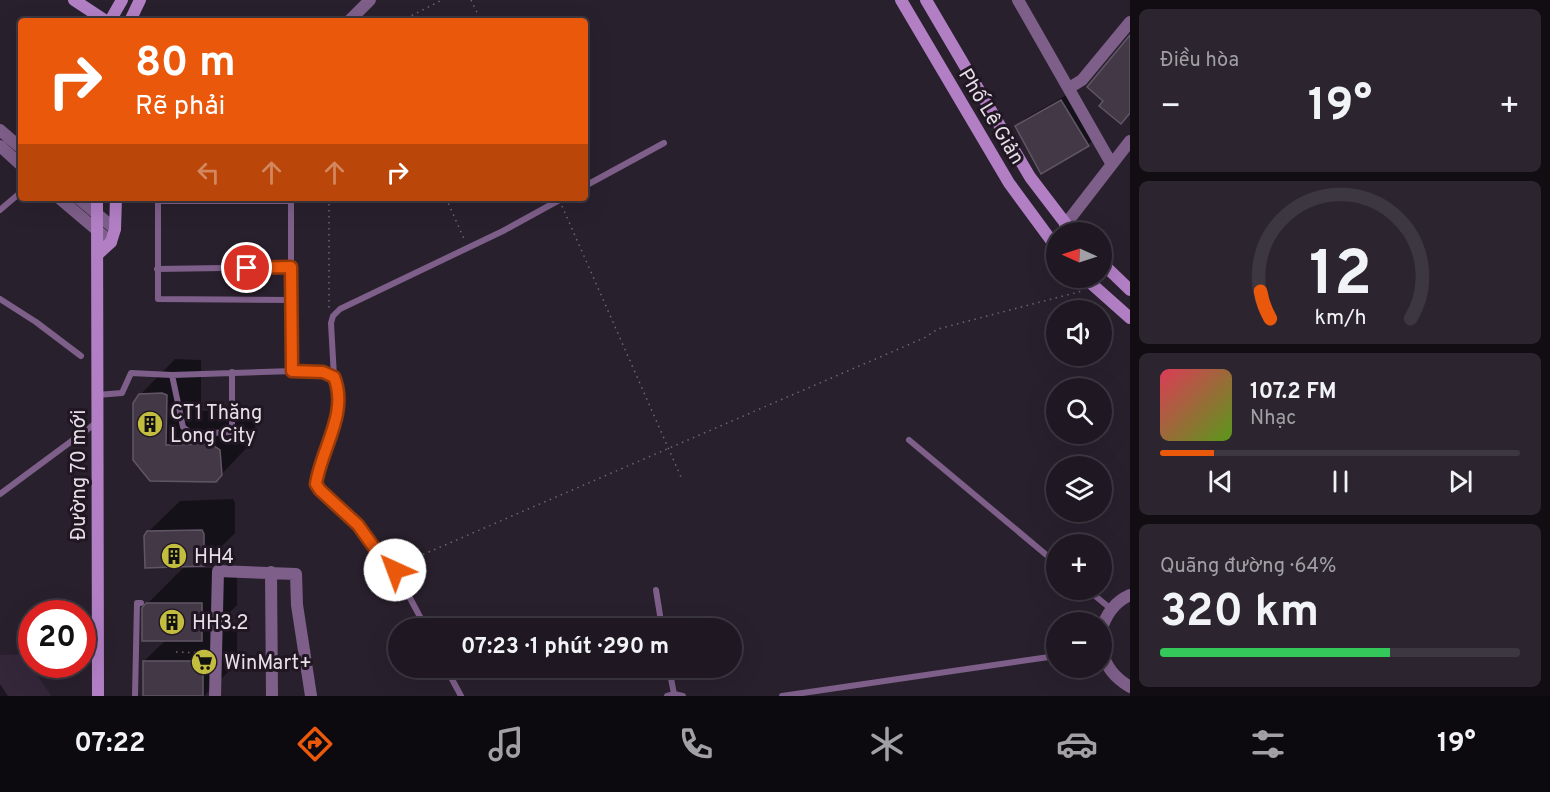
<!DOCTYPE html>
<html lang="vi">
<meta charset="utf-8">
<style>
body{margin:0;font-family:Overpass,sans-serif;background:#2c252f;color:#f1f3f6;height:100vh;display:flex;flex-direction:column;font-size:22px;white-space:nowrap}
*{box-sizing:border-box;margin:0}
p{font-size:20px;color:#a1a0a5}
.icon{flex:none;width:33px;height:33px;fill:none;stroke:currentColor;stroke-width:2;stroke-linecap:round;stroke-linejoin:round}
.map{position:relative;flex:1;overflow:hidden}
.details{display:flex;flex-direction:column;gap:9px;padding:9px;background:#110d13;width:420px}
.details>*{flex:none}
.banner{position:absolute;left:18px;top:18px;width:570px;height:183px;border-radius:6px;box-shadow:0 6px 24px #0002,0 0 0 2px #3c3740;background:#ea580c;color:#fff;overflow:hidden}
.needle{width:39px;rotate:273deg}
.tools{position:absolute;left:1046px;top:222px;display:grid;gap:12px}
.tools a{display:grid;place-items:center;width:66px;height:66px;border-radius:50%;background:#1f1822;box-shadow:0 6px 24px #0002,0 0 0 2px #3c3740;font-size:30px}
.speed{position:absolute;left:18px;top:600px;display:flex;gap:12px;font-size:30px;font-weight:700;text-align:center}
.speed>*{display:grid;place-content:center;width:78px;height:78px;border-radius:50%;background:#1f1822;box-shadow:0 6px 24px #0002,0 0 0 2px #3c3740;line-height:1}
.speed .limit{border:9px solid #d22;background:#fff;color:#111}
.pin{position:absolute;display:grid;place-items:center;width:51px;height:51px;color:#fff;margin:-26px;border:3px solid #fff;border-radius:50%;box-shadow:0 2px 6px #0007}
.me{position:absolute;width:66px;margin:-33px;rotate:317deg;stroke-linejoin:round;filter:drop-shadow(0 0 4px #0008)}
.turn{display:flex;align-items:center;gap:21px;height:126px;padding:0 18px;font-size:27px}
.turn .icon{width:78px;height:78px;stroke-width:2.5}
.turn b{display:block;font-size:42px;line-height:51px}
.lanes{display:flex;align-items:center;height:57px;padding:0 18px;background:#0003;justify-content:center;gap:30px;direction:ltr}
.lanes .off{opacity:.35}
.big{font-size:45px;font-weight:700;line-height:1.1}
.details .tile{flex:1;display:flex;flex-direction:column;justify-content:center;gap:9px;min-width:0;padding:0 21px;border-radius:9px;background:#2c252f}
.details .dial{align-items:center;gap:0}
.dial svg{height:156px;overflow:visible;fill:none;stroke:#3c3740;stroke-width:7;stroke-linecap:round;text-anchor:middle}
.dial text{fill:#f1f3f6;stroke:none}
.song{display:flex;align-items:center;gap:18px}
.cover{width:72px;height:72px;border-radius:9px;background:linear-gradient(135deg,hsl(350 70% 55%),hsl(90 70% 35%))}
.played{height:6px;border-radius:3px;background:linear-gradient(90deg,#ea580c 15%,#3c3740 15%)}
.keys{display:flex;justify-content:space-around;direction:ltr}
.heat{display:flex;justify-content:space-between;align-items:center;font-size:33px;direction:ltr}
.charge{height:9px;border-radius:4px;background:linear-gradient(90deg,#34c759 64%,#3c3740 0)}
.trip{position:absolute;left:388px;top:618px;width:354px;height:60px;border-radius:30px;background:#1f1822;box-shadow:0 6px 24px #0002,0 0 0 2px #3c3740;font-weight:700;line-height:60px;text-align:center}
.tab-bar{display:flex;height:96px;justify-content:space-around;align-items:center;background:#0c0a0e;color:#a1a0a5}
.tab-bar .icon{width:42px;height:42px}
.tab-bar .current{color:#ea580c}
.tab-bar b{font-size:27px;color:#f1f3f6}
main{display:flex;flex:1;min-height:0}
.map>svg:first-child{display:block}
.built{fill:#35273a}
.shadow{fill:#0007}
.building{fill:#423846;stroke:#615665;stroke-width:1.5}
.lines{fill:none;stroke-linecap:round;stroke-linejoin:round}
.path{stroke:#6e6672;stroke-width:1.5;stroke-dasharray:1.5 4.5;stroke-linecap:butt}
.lane{stroke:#7e5f8a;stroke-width:6}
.street{stroke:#7e5f8a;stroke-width:12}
.secondary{stroke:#b27fc5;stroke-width:12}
.route-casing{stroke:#983908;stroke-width:15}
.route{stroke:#ea580c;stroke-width:10}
.labels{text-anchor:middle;stroke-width:6;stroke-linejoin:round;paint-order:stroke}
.street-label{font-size:20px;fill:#e7e0e9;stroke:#201723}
.poi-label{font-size:20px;fill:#e7e0e9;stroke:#201723;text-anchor:start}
</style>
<main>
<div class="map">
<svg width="1130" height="696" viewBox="0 0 1130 696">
<rect width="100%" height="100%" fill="#29202d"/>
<path class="built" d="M24,654l27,42h-51v-41z"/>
<path class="shadow" d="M1070,93l26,44 -8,8 -71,-19 9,-8z
M175,359l26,1v51l46,-1 7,5 2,23 -40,42 -65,-1 -11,-84z
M233,499l2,4v30l-32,32 -55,-33 32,-31z
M183,568h54v37l-22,22h22v36l-33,33h-60v-35l22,-21 -19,-36z
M0,684l8,12h-8z"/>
<path class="building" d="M1130,35v78l-9,11 -22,-18 4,-5 -16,-14z
M1061,100l28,46 -48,28 -26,-48z
M162,393l5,2 -1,50 45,-1 9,6 2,25 -6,7 -66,-1 -17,-21v-57l6,-9z
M202,530l2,4v32l-59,2 -1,-32 3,-5z
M146,603h56v38h-60v-33z
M143,661h60v35h-60z"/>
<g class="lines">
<path class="path" d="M471,0l10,21
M401,21l41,-21
M329,198v110
M446,198l19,43
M562,206l119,271
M401,564l523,-226 14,-9 144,-38
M176,652l29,1"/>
<path class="lane" d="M585,186l79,-43
M158,198v101l134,1
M158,201h134
M0,210l21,-18
M291,267v-68
M157,269l134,-2 2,104
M0,299l36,23 45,34
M172,375l11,52 9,7 40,-2v-60
M334,377l-3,-54 2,-7 7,-7 163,-78 60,-33
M97,395l25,-2 9,-20 41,2 121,-4 30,1 11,5c13,32 -7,69 -17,99v8l3,6 38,35 30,42 7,3 31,58
M909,440l147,123
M0,494l96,-71
M656,590l6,38
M1088,590l23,19
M446,668l15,28
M669,668l5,26
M135,696l2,-93h4
M667,696l7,-2 9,2
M782,696l274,-40"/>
<path class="street" d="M1018,0l93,163
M349,21l21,-21
M1069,88l13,-8 48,-58
M0,130l21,18
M0,146l21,19
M59,198l52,44
M78,198l37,31
M1065,225l65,-84
M271,572l1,124
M1101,632c4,-16 13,-30 29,-37
M1101,650c6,18 13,27 29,37
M215,696l3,-125 78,3 1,31 14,91"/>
<path class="secondary" d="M74,0l32,21
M901,0l108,183 47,64
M926,0l104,177 42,55
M110,21l12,-21
M130,21l10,-21
M97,198l1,498
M97,255l14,-13 4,-13 1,-31
M1101,262l29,28
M1085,278l45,40"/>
</g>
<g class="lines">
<g class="route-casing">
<path id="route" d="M247,268l44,-1 1,104 31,1 11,5c15,36 -13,72 -18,107l4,6 38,35 30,42 7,3"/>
</g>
<use href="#route" class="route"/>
</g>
<defs>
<g id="building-disc" transform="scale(1.35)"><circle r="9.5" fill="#c2bd3f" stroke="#201723"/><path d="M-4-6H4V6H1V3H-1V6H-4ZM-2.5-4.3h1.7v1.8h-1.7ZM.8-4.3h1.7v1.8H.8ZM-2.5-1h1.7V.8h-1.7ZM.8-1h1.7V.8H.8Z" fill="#111"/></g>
<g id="supermarket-disc" transform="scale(1.35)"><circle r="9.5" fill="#c2bd3f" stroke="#201723"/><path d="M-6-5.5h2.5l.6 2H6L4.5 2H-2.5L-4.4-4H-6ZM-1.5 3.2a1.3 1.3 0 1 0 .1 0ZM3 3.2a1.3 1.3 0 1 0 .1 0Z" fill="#111"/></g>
</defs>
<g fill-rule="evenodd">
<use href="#building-disc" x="150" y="424"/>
<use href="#building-disc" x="174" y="556"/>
<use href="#building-disc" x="172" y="622"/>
<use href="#supermarket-disc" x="204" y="662"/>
</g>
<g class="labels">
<g class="street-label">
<text transform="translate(992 116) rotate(59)" y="7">Phố Lê Giản</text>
<text transform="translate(78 475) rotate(-90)" y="7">Đường 70 mới</text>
</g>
<g class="poi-label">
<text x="170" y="419">CT1 Thăng<tspan x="170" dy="23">Long City</tspan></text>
<text x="194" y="563">HH4</text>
<text x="192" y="629">HH3.2</text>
<text x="224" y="669">WinMart+</text>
</g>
</g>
</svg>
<div class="tools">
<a><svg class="needle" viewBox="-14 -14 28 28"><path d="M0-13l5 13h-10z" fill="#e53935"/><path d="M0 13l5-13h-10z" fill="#a1a0a5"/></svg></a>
<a><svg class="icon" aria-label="sound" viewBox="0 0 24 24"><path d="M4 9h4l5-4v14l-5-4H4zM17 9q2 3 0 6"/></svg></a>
<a><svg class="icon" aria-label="search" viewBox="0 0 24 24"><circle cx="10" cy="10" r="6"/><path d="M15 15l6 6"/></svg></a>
<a><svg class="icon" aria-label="layers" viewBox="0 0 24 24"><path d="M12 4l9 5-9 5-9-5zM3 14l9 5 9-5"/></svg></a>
<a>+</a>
<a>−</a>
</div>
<div class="speed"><div class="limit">20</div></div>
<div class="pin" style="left:247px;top:268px;background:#d93025"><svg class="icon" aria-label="arrive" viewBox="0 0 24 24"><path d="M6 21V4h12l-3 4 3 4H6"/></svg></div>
<svg class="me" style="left:395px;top:570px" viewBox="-20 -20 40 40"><circle r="19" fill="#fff"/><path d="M0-13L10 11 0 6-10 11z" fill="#ea580c"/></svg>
<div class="trip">07:23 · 1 phút · 290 m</div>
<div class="banner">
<div class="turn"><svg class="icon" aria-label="right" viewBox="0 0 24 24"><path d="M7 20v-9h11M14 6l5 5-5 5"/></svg><div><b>80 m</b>Rẽ phải</div></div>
<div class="lanes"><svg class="icon off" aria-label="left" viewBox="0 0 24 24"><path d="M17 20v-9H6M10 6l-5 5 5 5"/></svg><svg class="icon off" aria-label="ahead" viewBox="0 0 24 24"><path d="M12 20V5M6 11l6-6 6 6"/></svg><svg class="icon off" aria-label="ahead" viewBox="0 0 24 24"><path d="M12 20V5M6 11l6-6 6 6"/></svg><svg class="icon" aria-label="right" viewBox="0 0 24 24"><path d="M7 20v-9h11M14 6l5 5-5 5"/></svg></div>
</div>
</div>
<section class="details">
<div class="tile"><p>Điều hòa</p>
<div class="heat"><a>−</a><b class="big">19°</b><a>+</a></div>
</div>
<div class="tile dial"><svg viewBox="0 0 100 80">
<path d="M14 69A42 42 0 1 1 86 69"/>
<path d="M14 69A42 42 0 0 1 9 55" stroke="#ea580c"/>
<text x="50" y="56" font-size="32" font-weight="700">12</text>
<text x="50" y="72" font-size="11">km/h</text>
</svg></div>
<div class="tile">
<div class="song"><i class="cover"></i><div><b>107.2 FM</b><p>Nhạc</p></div></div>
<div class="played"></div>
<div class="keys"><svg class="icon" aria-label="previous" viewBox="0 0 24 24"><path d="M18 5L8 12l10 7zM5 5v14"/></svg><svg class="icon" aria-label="pause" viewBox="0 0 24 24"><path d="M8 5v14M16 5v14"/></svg><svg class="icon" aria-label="next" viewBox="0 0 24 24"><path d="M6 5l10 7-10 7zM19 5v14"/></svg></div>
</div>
<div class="tile"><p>Quãng đường · 64%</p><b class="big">320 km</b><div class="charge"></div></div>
</section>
</main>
<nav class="tab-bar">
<b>07:22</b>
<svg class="icon current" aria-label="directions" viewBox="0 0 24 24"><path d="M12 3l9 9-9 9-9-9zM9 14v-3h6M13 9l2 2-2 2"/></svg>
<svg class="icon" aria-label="music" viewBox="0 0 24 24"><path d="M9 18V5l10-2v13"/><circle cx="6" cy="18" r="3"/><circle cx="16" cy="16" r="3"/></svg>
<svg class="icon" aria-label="phone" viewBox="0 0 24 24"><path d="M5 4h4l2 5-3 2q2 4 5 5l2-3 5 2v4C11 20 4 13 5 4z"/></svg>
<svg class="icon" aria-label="climate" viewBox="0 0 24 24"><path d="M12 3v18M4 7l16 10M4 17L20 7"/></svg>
<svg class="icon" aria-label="car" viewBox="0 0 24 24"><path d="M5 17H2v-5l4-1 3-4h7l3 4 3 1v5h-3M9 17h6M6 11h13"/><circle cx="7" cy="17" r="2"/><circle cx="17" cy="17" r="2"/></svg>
<svg class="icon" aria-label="filters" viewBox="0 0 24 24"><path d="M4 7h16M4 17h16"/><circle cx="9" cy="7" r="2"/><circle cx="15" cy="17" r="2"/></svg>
<b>19°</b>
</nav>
